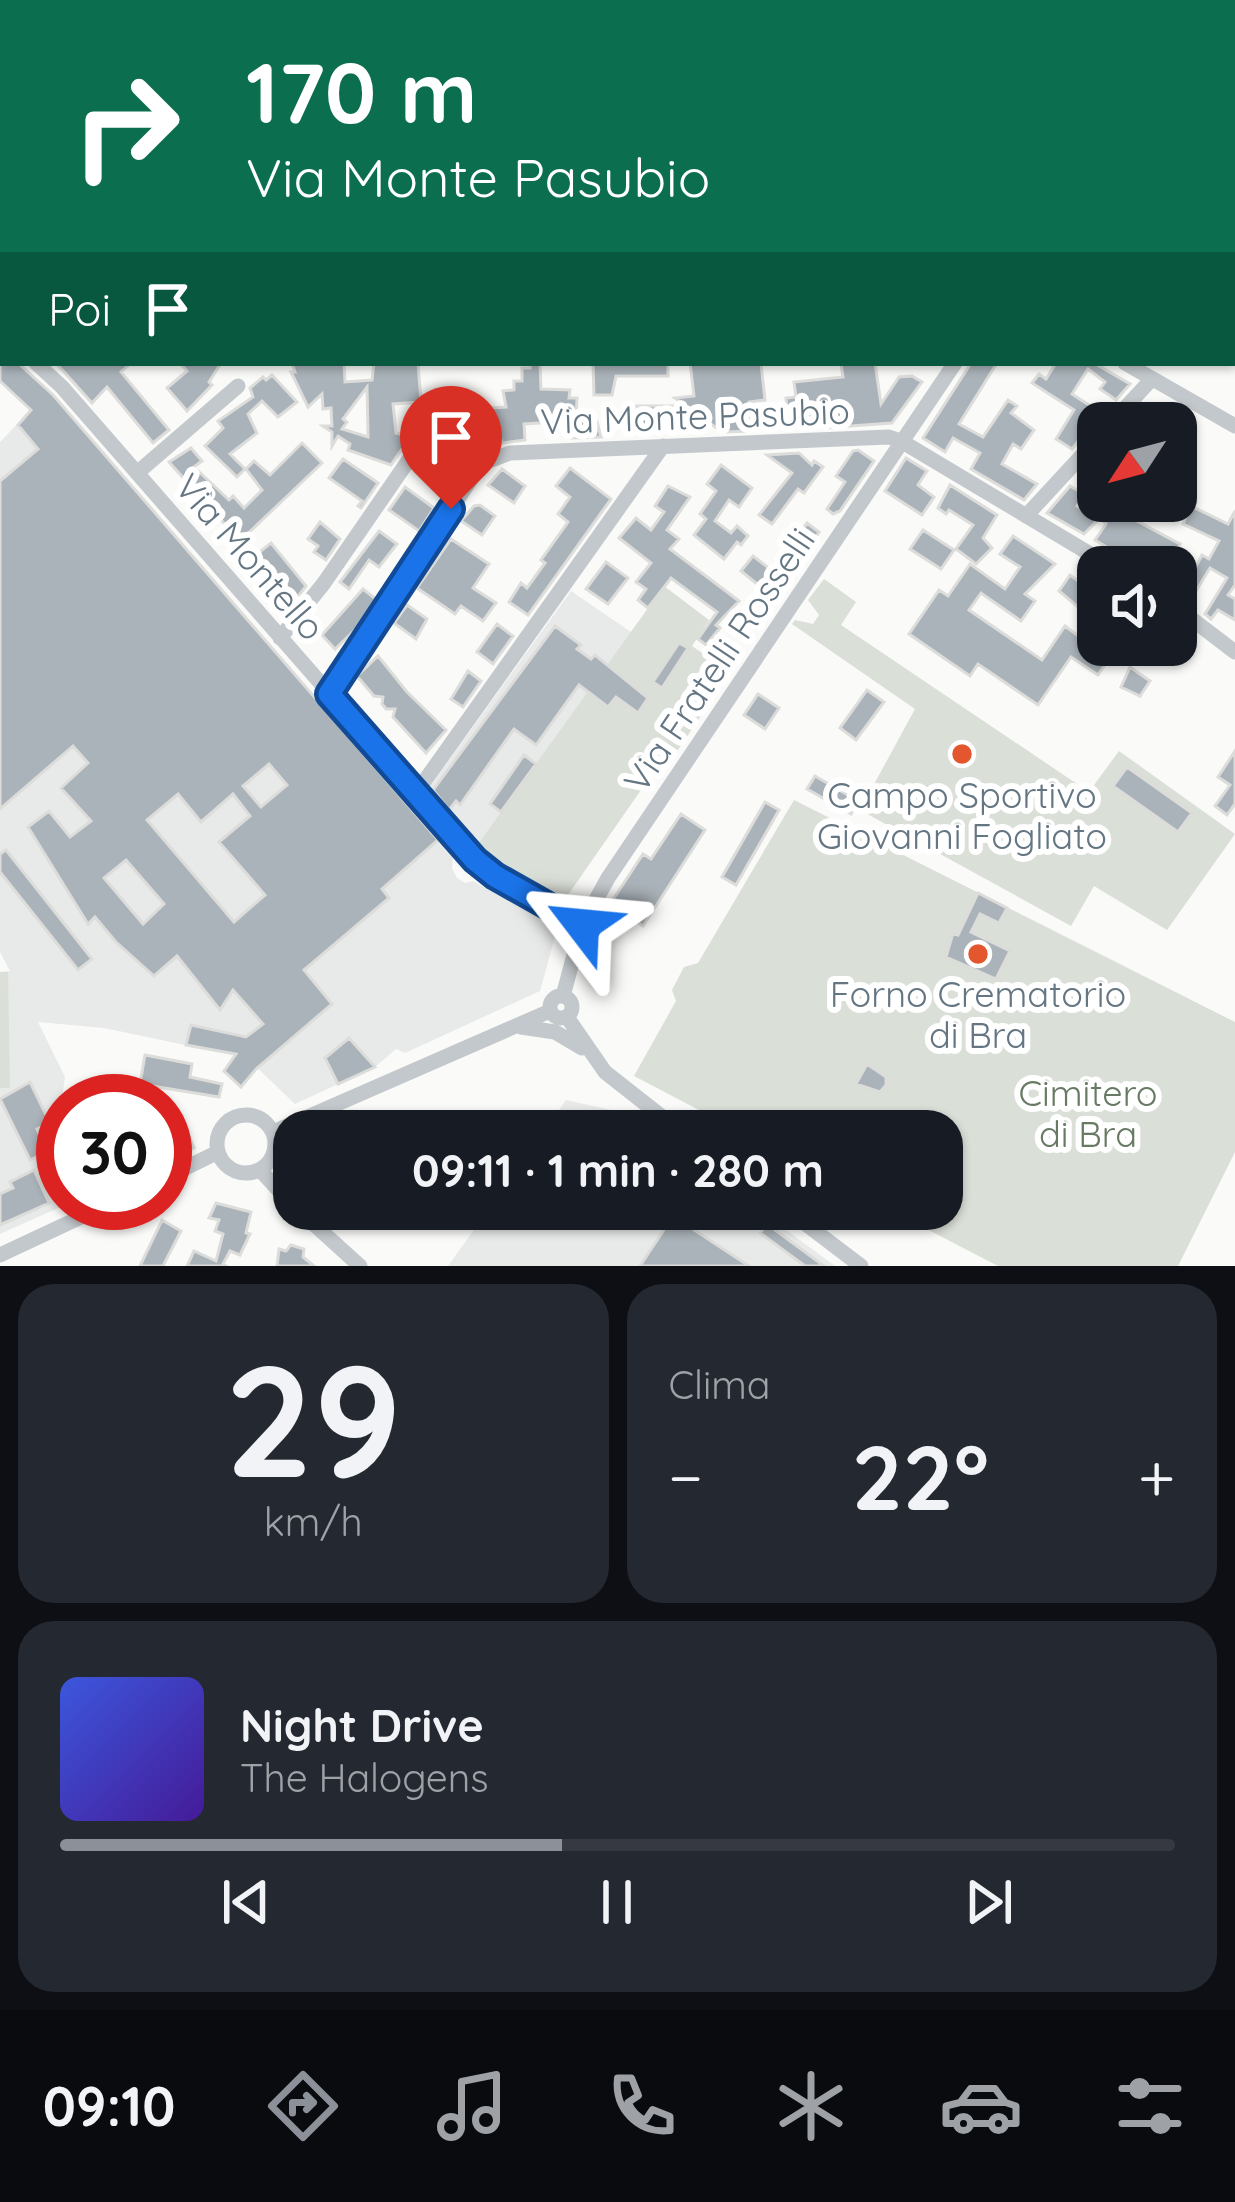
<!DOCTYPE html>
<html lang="it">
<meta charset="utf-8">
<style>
body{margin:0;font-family:Quicksand,sans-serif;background:#242831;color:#f1f3f6;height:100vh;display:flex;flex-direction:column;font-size:45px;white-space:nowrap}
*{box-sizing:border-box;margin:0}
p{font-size:39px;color:#9ea1a6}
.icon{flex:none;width:66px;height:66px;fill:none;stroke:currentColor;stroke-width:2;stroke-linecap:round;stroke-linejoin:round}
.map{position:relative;height:1266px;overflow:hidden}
.details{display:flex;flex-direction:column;gap:18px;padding:18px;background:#0d0f14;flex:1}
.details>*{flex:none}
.top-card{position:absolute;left:0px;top:0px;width:1236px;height:366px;box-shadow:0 3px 9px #0004;background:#0b6e4f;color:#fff;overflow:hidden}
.needle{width:78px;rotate:234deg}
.buttons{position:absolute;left:1077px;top:402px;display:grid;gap:24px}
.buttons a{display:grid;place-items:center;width:120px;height:120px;border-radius:24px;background:#171b24;box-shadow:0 3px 9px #0004;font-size:60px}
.speed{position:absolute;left:36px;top:1074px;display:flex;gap:24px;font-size:60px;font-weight:700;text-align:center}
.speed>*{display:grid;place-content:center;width:156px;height:156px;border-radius:50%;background:#171b24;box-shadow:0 3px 9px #0004;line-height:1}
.speed .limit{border:18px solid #d22;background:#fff;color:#111}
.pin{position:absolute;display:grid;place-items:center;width:102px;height:102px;color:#fff;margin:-123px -51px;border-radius:50% 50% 50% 0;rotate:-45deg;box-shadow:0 0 12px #0007}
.pin .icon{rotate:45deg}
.me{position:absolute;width:132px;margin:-66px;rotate:299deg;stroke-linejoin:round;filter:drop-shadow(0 0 9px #0008)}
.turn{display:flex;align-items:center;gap:42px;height:252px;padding:0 48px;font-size:54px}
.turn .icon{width:156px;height:156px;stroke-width:2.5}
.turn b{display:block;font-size:84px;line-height:102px}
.then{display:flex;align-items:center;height:114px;padding:0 48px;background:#0003;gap:24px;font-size:45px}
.big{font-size:90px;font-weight:700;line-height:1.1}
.details .widget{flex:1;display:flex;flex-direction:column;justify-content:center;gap:18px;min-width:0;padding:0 42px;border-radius:36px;background:#242831}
.details .dial{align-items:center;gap:0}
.dial b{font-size:156px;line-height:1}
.song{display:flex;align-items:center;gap:36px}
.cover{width:144px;height:144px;border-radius:18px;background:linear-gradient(135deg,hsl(230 70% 55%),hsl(260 70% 35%))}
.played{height:12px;border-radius:6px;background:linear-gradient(90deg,#8c9099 45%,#363941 45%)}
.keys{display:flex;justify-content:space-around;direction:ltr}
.heat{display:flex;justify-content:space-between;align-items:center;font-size:66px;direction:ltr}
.details .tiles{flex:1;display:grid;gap:18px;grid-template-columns:1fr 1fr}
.widget:last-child{grid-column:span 2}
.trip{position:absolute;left:273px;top:1110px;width:690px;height:120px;border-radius:36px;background:#171b24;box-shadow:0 3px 9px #0004;font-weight:700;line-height:120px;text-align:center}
.dock{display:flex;height:192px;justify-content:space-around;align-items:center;background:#090b0e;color:#9ea1a6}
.dock .icon{width:84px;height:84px}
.dock .current{color:#8c9099}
.dock b{font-size:54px;color:#f1f3f6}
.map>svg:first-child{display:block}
.built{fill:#e8e9e9}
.green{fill:#dadfd7}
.building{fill:#aab3b9;stroke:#dcdcda;stroke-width:3;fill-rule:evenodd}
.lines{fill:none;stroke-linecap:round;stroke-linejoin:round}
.major-casing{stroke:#b5babe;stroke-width:22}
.minor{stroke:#c3c8cc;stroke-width:15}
.major{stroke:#fff;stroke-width:18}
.rail-casing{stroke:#a2aab0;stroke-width:9}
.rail{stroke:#fff;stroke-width:4.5;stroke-dasharray:14;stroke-linecap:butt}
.route-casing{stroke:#114b97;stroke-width:30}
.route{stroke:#1a73e8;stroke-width:21}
.poi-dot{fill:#e4572e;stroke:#fff;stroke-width:4.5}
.labels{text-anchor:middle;stroke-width:12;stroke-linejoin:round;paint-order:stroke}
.street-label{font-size:36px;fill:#657683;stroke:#fff}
.poi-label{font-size:36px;fill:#657683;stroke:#fff}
.park-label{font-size:36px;fill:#687a64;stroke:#fff}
</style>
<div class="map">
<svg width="1235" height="1266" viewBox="0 0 1235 1266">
<rect width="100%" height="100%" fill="#fafaf8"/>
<path class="built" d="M50,390l403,466 -1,12 5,10 8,5 8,-2 75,39 8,13 -16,58 -135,62 -9,-4 -21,18 -80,37 -48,-46 -143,-30 -66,-6 27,55 -10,67 8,59 4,1 -67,30v-262l10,-1 -10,-19v-510z
M571,591l60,41 -156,216 -49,-56z
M566,1100l63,14 24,17h-109z
M489,1209h269l77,57h-387z"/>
<path class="green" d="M824,579l32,23 -15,23 248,167 30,-41 116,83 -68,96 -73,-44 -23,40 -211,-116 55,-101 -123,-85 3,-4 18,4 6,-9 -11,-15z
M664,586l45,34 -17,26 38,26 -52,78 -7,-3 -108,155 -42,-22 -46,-32z
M794,800l441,222v130l-57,114h-180l-110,-57h54v-78h-203l-105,-55 42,-75 -4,-11 12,-23 14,-4z
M0,972h8l2,116h-10z"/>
<path class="building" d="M0,363h18l35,32 385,445 -56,49 7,9 -85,72 28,34 -76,65 -15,18 -17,-16 12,-17 -50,-9 5,-20 55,12 17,-13 -30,-34 -13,20 -43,-54 -23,20 -38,-34 -21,-25 -7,7 -60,-97 21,-16 21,26 21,-16 -30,-33 27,-25 -15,-17 -73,63v-328l38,-32 -20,-24 13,-15 -31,-29zM269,764l18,21 -26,22 -18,-21zM178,794l23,28 32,-28 17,22 -31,26 46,53 -31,27 -87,-102zM126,860l38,44 -21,20 -39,-46z
M56,363h75l-10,9 48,58 -16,13 -46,-56 -15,16z
M180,363h41l-12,19 3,3 -25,26 -20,-23 20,-17z
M292,363h52l1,19 27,-2 2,-17h44l3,39 -28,2 3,29 14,4 -19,28 -43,-15 2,-6 -12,-8 -6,10v-14l-9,-6h9l-1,-18 -8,1 -1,-15 -14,13 -17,-35h4zM367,387l1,45v5l-26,-8 5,-7 -4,-3z
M530,363h10l1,26 29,1 -1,8h8l-1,21 21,3 4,15 -29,1 -1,-17 -47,3 1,16 -23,3 -4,-15 -13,1 -5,-11 -6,1 -1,-10 33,-2 -3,-16 11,-1v-9h8v-13h8z
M593,363h75v13h-52l-4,19h-18z
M690,363h71l4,37 -16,2 3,29 -30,1 -47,-34 19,-2z
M845,363h30l6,41 18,-27 13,-1 10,6 -30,41 -69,5 -2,-12 -33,4 -2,-22 10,-1 -2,-15 49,-5 -2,-13z
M971,363h26l-38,61 24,13 25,-37 9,6 -6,7 23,17 -13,19 -8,-5 -11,20 35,20 -13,16 -53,-31 9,-16 -27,-15 -8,14 -22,-14z
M1056,363h38l36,21 -14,16 -16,-11 5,-7 -17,-13 -16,25 20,13 -13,19 7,5 -14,18 -16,-10 18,-29 -42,-27 7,-9 7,5z
M272,375l25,27 -19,15 -16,-16 -14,13 9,19 -27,21 15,15 -8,8 -32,-31 18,-18 -5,-7 35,-24 -3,-9 13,-11 3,3z
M636,406h37v20h-37z
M447,431l22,15 -13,20 -24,-12z
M302,443l20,20 -82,78 -71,-79 22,-14 11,13 -8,6 35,33 4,-4 11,12 18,-18 -16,-21 8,-8 16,14z
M858,450l16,11 -34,50 -7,3 -6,-5 18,-27 -9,-6 17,-25z
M799,453l13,12 2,-4 9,6 -19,26 -6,-4 -26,35 -13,-9 33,-42 -25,-18z
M906,458l21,13 -9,14 16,12 -12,18 -37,-24z
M343,459l35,24 -17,25 -3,-2 4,-5 -33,-23z
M721,465l31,23 -13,19 -10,-7 -14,21 16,12 6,-7 11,10 -7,9 -4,-3 -13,17 -30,-24 12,-16 -6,-5 16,-23 -9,-7z
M570,468l41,31 -83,116 -19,-13 12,-19 6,5 18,-25 -4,-3 27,-38 -10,-8 12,-17 -14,-11z
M502,469l23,17 -11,17 -26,-18z
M950,485l47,30 -14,23 9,10 -16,16 -20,-15 17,-24 -24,-15 -3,4 -8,-6z
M668,486l22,11 -23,33 12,9 -9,10 69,52 -23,24 4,3 -14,17 -8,-6 19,-27 -46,-34 -23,30 -10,-8 8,-11 -10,-7 15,-19 -32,-25 17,-20 15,12 13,-18 -9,-6z
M1070,486l14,8 -7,12 22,13 -15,15 -37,-21z
M405,487l29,21 -15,23 -30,-21z
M1113,501h15l-10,10 62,33 -12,23h-28l-45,-27 11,-16 -8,-8z
M480,505l15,11 -13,19 -21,-14 13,-15z
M1191,506l37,18 7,-13v74l-7,10 7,4v21l-17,-10 -7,9 -6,-5 22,-36 -17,-10 -17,28 -17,-10v-23l17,9 9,-17 7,4 10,-18 -36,-17z
M320,522l20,17 -14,21 -12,-8 4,-6 -10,-7z
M807,523l12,9 -16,24 -8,-6 -13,15 -6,-4 23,-34 4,2z
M923,530l31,20 -13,19 -31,-20z
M379,531l18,13 -18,23 -10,-7 -20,29 -9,-7z
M1013,536l42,28 -30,30 10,7 -14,20 -40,-28 -12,17 73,50 23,-34 12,9 13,-18 -31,-26 11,-16 28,20v30l-10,13 24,16 -14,21 -27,-18 -33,48 -60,-41 -8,12 -61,-42 30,-44 9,6 22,-32 35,25 15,-22 -20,-13z
M451,539l38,25 -16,24 23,15 -13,18 -22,-15 -6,8 -38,-26z
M271,543l35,43 -13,17 -41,-45z
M753,556l21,16 -12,16 -21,-17z
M606,562l22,16 -20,26 -22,-15z
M363,589l14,11 -17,25 -25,24 -13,-14z
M407,605l20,14 -11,20 -22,-16z
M497,624l16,12 -20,28 -16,-12z
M555,626l26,19 -4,4 14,10 4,-4 53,43 -10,15 -22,-16 -8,10 -29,-22 -43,60 -22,-16 -54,76 -4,-4 -7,9 -16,-20z
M679,643l9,5 -26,40 -9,-6z
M378,656l29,36 39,38 -20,23 -33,-36 2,-8h-9l-4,-5 1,-7 -9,-1 -17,-20z
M1130,667l20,14 -10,15 -19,-9z
M468,671l13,10 -18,26 -12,-8z
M867,690l17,12 -28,38 -16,-12z
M758,694l21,14 -14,21 -21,-14z
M1235,751v53l-8,11 -12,-9 15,-21 -12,-8z
M524,755l12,9 -35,48 -11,-8z
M1127,767l65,46 -14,19 -65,-46z
M815,776l43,25 -7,13 -44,-25z
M765,802l14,8 -43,75 -14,-8z
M681,814l24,16 -62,96 -33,-22 33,-50 8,5z
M6,850l86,109 -14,11 -78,-98v-18z
M978,893l29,15 -8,15 -19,-9 -9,18 39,19 -14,28 -50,-22 7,-24 5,2z
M349,1038l26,29 -37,17 -13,-26z
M145,1055l47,9 -2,13 32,7 -3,13 -79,-13z
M867,1064l19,13v8l-6,7 -24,-8z
M30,1082l20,41 -13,6 10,23 -17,8 -30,-61z
M167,1114l12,4 -8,25 18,-7 5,12 -29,12z
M34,1170l15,33 -49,22v-31l13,-6 -3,-6z
M216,1203l35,9 -5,21 4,1 -10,21 -10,-4 -7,13 3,2h-39l7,-15 22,10 7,-27 -8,-3 4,-11 -10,-2z
M349,1209h53l3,8 -25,11 -5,-10 -9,3z
M673,1216l76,50h-109z
M162,1220l19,11 -18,35h-23z
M767,1224l57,42h-19l-45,-33z
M291,1245l13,4 -1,8 11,9h-37l2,-17 7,2z"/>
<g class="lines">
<g class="major-casing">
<path id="major" d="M929,3l4,-3
M0,149h3
M0,263l3,-1
M1233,264l2,-1"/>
</g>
<path class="minor" d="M0,329l3,3
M36,363l26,24 413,473 20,16 87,49
M1125,363l110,63
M1111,423l40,-43
M137,473l101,-87
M1026,516l72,-78
M1176,607l59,45
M280,638l44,-55 93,-135
M329,694l146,-221 11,-11 24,-9 379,-16 12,4 211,126
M416,793l247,-347
M550 1007a11 11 0 1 1 22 0a11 11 0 1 1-22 0Z
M563,996l19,-71 26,-47 347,-515
M567,1017l38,55 75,59
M521,1027l34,5 27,16
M217 1144a29 29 0 1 1 58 0a29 29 0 1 1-58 0Z
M273,1132l277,-121
M260,1170l34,37
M165,1178l53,-26
M297,1209l63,57
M786,1209l75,57
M0,1255l111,-52"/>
<use href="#major" class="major"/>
<g class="rail-casing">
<path id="rail" d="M1233,96h2
M0,179h3"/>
</g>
<use href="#rail" class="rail"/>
</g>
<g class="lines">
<g class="route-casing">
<path id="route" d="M451,509l-122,185 146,166 20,16 87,49"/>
</g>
<use href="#route" class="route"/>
</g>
<g class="poi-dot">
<circle cx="962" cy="754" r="12"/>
<circle cx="978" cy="954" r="12"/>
</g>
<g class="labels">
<g class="street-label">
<text transform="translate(695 416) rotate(-2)" y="13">Via Monte Pasubio</text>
<text transform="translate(250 557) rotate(49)" y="13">Via Montello</text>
<text transform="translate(719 660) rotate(-56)" y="13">Via Fratelli Rosselli</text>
</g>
<g class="poi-label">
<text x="962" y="808">Campo Sportivo<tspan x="962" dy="41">Giovanni Fogliato</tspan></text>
<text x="978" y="1007">Forno Crematorio<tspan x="978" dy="41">di Bra</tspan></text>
</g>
<g class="park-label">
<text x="1088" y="1106">Cimitero<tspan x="1088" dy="41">di Bra</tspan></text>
</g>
</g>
</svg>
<div class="buttons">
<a><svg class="needle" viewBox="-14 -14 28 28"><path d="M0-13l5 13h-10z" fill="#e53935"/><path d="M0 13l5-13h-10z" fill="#9ea1a6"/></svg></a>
<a><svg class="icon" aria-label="sound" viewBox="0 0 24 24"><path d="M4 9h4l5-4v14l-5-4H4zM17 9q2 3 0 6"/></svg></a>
</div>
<div class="speed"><div class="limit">30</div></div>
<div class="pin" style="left:451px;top:509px;background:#d93025"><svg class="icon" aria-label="arrive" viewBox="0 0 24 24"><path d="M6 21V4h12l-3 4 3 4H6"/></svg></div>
<svg class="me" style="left:582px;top:925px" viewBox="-20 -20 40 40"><path d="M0-17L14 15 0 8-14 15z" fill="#1a73e8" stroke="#fff" stroke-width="4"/></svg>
<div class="trip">09:11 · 1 min · 280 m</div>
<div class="top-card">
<div class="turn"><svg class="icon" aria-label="right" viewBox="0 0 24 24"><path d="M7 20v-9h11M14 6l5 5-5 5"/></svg><div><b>170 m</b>Via Monte Pasubio</div></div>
<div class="then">Poi<svg class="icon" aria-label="arrive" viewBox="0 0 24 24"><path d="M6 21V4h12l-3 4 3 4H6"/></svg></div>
</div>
</div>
<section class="details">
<div class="tiles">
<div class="widget dial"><b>29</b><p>km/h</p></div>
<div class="widget"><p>Clima</p>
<div class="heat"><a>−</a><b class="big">22°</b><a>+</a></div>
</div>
<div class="widget">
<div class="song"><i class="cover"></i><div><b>Night Drive</b><p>The Halogens</p></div></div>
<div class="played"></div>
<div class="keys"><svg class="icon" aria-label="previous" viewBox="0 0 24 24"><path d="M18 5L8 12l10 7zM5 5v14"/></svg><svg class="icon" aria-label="pause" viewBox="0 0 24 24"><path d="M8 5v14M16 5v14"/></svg><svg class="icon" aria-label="next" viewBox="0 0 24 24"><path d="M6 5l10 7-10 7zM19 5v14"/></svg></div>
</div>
</div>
</section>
<nav class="dock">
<b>09:10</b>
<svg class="icon current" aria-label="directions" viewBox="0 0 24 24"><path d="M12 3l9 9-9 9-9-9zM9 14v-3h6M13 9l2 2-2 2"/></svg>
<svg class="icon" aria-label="music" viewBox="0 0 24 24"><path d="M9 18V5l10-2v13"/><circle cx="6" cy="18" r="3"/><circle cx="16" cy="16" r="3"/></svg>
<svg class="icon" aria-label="phone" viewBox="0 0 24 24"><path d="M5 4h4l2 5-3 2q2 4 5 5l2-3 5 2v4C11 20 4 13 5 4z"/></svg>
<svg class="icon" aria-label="climate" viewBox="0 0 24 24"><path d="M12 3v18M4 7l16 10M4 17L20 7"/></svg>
<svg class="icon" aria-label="car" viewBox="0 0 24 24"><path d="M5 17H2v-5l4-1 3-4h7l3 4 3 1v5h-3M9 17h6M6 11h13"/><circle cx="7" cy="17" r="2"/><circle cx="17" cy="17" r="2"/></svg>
<svg class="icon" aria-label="filters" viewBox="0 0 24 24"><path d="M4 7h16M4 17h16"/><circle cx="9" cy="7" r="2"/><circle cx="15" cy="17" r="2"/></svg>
</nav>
